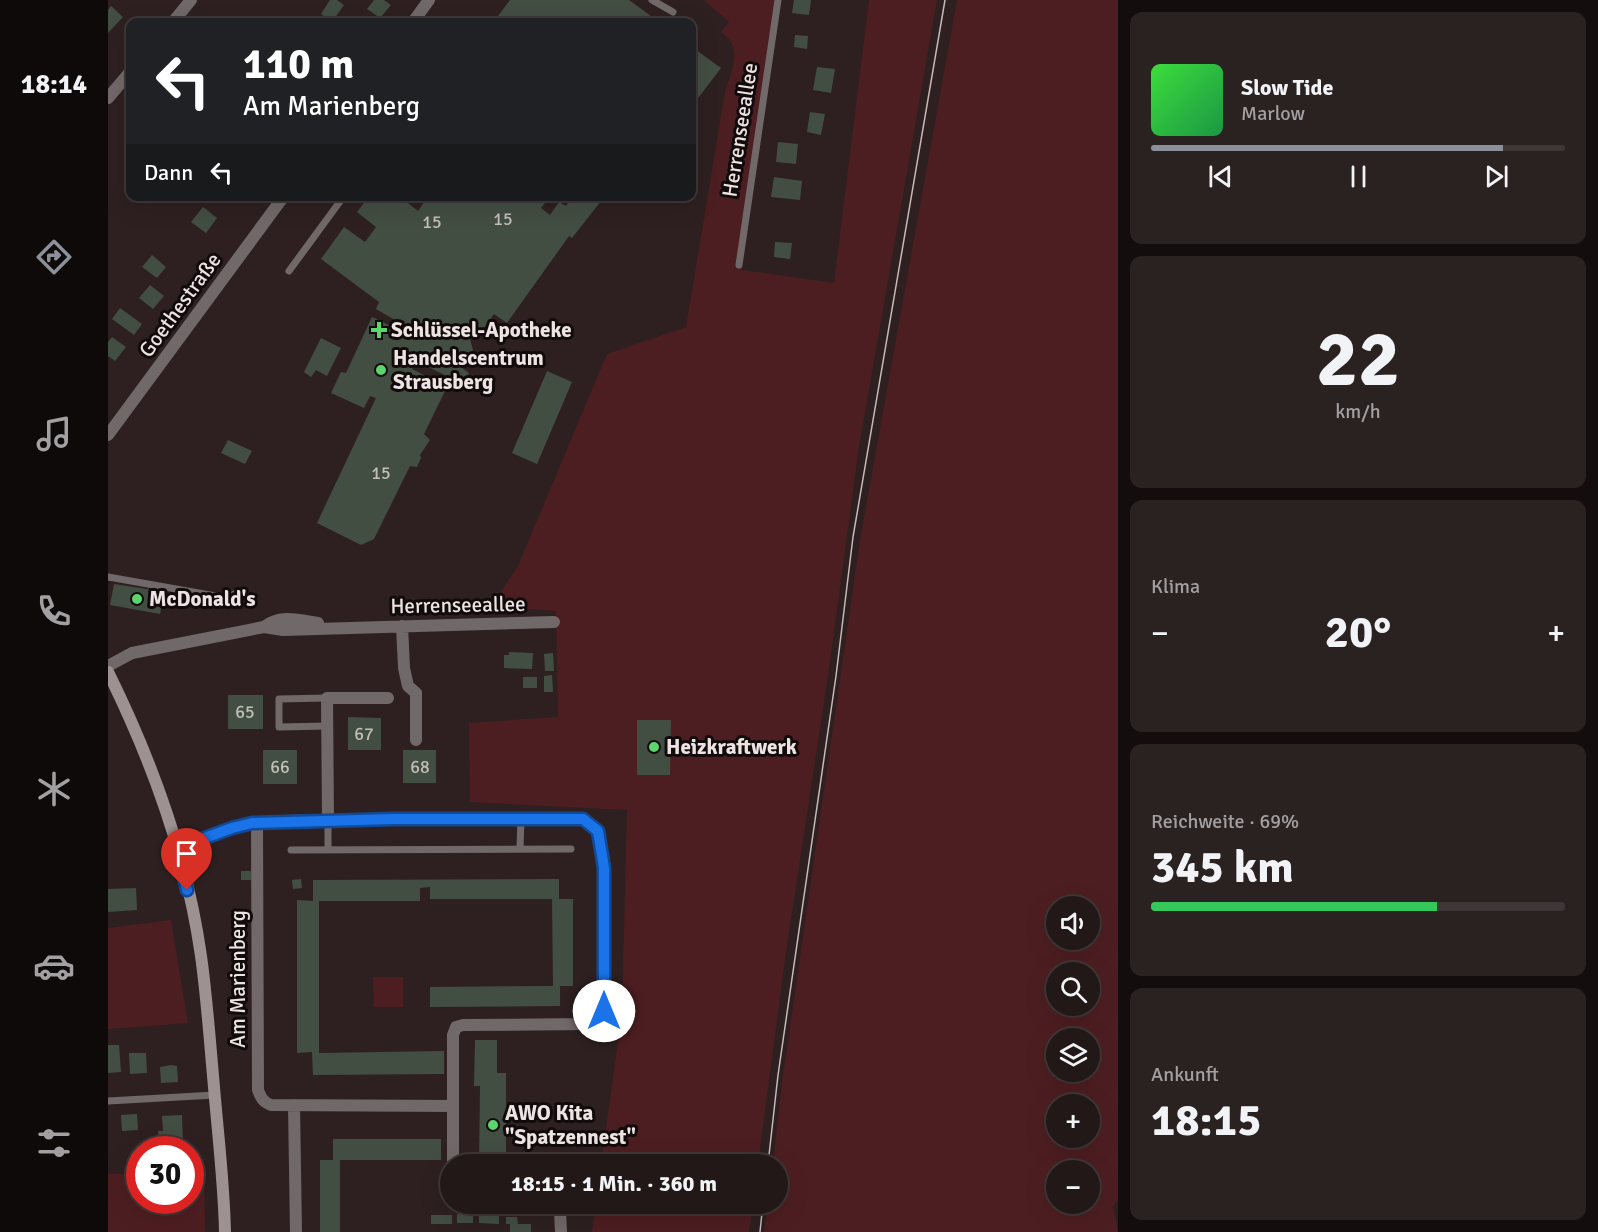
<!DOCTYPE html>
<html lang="de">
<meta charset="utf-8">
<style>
body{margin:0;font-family:Signika,sans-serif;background:#2a2121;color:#f1f3f6;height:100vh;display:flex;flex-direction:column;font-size:22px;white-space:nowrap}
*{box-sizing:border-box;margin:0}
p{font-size:20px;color:#a2a0a2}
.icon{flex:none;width:33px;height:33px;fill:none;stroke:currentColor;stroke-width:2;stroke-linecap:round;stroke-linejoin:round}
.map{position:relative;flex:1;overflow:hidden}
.sheet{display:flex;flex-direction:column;gap:12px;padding:12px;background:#130d0d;width:480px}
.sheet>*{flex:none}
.hud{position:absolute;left:18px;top:18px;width:570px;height:183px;border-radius:12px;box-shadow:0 6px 24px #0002,0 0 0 2px #3f3737;background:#202124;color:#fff;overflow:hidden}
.fabs{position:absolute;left:938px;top:896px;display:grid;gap:12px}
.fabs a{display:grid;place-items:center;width:54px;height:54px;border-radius:50%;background:#221818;box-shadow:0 6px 24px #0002,0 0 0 2px #3f3737;font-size:30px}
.speed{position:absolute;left:18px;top:1136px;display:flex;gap:12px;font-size:30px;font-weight:700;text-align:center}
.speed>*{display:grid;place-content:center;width:78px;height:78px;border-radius:50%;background:#221818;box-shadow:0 6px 24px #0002,0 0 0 2px #3f3737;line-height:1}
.speed .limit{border:9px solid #d22;background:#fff;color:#111}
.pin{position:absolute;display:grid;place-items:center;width:51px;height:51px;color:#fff;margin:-62px -26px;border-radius:50% 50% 50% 0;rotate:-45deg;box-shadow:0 0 6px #0007}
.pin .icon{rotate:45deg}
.me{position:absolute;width:66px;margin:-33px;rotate:0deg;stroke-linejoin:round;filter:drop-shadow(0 0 4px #0008)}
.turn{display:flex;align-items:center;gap:21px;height:126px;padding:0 18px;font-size:27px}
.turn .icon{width:78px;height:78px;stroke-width:2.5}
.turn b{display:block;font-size:42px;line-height:51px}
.then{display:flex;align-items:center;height:57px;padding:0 18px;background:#0003;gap:12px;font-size:22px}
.big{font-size:45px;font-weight:800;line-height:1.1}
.sheet .card{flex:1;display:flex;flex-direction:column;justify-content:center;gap:9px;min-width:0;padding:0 21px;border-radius:12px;background:#2a2121}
.sheet .dial{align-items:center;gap:0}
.dial b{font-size:78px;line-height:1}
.song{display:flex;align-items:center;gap:18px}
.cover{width:72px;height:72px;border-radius:9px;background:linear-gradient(135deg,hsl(120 70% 55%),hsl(140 70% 35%))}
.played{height:6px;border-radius:3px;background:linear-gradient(90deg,#8c9099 85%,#3f3737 85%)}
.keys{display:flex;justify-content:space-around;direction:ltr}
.heat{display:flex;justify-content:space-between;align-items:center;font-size:33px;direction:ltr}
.charge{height:9px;border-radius:4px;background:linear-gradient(90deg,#34c759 69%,#3f3737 0)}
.trip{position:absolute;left:332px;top:1154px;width:348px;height:60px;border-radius:30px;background:#221818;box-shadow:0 6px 24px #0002,0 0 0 2px #3f3737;font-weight:800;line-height:60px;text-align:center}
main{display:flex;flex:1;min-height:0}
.tab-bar{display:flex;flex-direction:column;width:108px;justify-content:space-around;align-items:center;background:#0e0a0a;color:#a2a0a2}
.tab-bar .icon{width:42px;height:42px}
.tab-bar .current{color:#8c9099}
.tab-bar b{font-size:27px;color:#f1f3f6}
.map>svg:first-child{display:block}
.green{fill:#4d1e21;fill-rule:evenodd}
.building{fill:#434e43}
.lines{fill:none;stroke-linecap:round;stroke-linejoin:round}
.service{stroke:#716969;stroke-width:7}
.minor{stroke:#716969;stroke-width:12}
.tertiary{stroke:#716969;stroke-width:12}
.secondary{stroke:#9d9191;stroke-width:12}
.tram{stroke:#c5bab9;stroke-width:1.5}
.route-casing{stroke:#114b97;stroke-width:15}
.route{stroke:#1a73e8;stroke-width:10}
.poi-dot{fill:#5cd56d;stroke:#120b0c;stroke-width:2}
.labels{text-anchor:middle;stroke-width:6;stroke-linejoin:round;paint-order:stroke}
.number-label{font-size:18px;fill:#c2beba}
.street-label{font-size:21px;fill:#ede3e2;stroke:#120b0c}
.poi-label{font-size:21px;font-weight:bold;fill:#ede3e2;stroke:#120b0c;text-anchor:start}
</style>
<main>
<nav class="tab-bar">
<b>18:14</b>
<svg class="icon current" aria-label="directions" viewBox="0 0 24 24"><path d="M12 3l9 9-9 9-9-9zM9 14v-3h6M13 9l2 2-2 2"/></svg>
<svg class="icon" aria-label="music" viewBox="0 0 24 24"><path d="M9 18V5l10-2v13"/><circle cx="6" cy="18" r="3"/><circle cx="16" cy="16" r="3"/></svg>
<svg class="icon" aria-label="phone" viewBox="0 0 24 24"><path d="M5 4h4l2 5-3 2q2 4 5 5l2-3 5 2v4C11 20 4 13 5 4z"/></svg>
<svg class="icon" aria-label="climate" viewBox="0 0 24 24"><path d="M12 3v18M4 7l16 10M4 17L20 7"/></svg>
<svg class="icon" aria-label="car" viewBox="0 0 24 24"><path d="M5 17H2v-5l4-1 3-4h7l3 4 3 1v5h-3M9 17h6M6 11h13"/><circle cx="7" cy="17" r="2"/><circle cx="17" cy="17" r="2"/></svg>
<svg class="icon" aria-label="filters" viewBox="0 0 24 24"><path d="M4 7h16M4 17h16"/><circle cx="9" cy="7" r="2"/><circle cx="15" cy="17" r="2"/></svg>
</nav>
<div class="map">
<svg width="1010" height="1232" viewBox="0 0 1010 1232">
<rect width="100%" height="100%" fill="#2e2020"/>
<path class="green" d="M596,0h75l-37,270 92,13 35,-283h68l-78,447 -31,229 -43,283 -27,205h-157l21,-151 5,-203 -157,-8 -1,-79 89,-6 -2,-106 -69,-5 11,-10 20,-30 89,-212 79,-27 39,-235c7,-23 19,-44 -4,-60l8,-10z
M849,0h161v1200l-5,7 5,25h-354l4,-29h9v-39h-4l9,-81 78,-543zM948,906h33v33h-33zM948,972h33v33h-33zM948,1038h33v33h-33zM948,1104h33v33h-33zM948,1170h33v33h-33z
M63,920l17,103 -80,6v-101z
M265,977h30v30h-29z
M83,1173h13l1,59h-97v-58h31l1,26h50z
M488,1203h157l-4,29h-157z"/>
<path class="building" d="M222,0h7l7,5 -12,17 -11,-8z
M266,0h10l7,5 -11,13 -13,-9z
M402,0h119l30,22h-152l-9,-6z
M686,0h17l-2,15 -17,-2z
M3,6l12,11 -15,16v-23z
M687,35l13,1 -1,13 -13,-2z
M584,47l29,21 -29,38z
M709,67l18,2 -4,24 -18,-3z
M702,112l15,2 -4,21 -14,-3z
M670,142l20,2 -2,20 -20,-2z
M666,177l28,4 -2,19 -29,-3z
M261,196h30l19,15 10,-15h122l-9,12 9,7 9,-13 7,4 7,-10h32l-33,42 -3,-2 -62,87 -13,-9 -17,24 -7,1 3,11 -12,17 8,6 -6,11 -47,-23 -4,8 35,18 -23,47 6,6 -10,15 1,3 -4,9 -7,-1 -36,73 -13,6 -44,-22 59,-125 -6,-2 -6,12 -33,-15 10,-21 5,1 26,-56 19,9 4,-6 -19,-11 3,-7 -58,-43 23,-32 21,15 6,-8 5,-7 -19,-15z
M95,207l14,11 -11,15 -15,-11z
M667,242l17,1 -2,16 -16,-2z
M44,255l14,12 -9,11 -15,-11z
M42,285l14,11 -11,13 -14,-11z
M12,308l22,16 -8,11 -22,-16z
M4,337l14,10 -11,14 -7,-5v-14z
M213,338l20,10 -14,28 -11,-6 -5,7 -7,-5z
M439,371l25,11 -35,82 -25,-11z
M120,440l24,11 -7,13 -24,-11z
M6,584l39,6v1l11,2 -4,21 -50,-9z
M401,652l24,1 -1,16 -28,-1v-13h5z
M445,653l1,18h-9l-1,-17z
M444,675l1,17h-9v-16z
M415,677h14v11h-14z
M120,695h35v34h-35z
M240,717l33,1v32h-33z
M529,720h34l-1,55h-33z
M155,750h34v34h-34z
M295,750h33v33h-33z
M133,871h10v9h-10z
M193,879l1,9 -9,1 -1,-9z
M451,879v20h14v87h-13v20l-130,1v-20l123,-1 -1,-87h-122v-12l-10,1v13h-101v152l125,-2v23l-131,1 -1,-23 -15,1v-153l16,1v-21z
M28,888l1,22 -29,2v-23z
M367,1040h22v33h9v91h-27l1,-78h-6z
M0,1045h11l2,27 -13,1z
M21,1053h17l1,20 -17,1z
M63,1065l6,1 1,16 -17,1 -1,-16z
M29,1114l1,16 -16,1 -1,-16z
M74,1115l1,29h-19v-4l-5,1 -1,-10h5l-1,-15z
M225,1139h108v21h-101v72h-20v-72h13z
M349,1214h16v9h-16z
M371,1214l20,1v9l-20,-1z
M323,1215h21v9h-21z
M398,1217h11l1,7h13v8h-21v-8h-4z"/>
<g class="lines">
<path class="service" d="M544,0l21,12
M631,265l39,-265
M181,271l55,-75
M0,577l119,21 13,-7
M219,698l-48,1v28l49,-1
M220,820v30
M412,848l1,-30
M183,850l280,-1
M0,1101l107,-6"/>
<path class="minor" d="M65,22l18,-22
M0,98l22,-26
M294,626l2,42 4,18 8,7v47
M156,627c16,-13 35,-7 54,-4
M0,666l24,-13 132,-26 19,3 271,-8
M220,820l-1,-122h61
M149,823l1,267c3,8 5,12 13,15l182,1
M69,848l55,-20 20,-5 30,-2 183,-3 118,1 15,12 6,37v143l-6,10 -9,3 -126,1 -7,2 -3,8v129
M186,1105l2,127
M450,1203l2,8 1,21"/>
<path class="tertiary" d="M305,22l16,-22
M0,435l176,-239"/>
<path class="secondary" d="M0,672c44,89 79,185 93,284 6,43 9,87 13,131 4,48 10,97 11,145"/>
<path class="tram" d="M660,1164l10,-89 58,-399 17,-139 92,-537
M652,1232l3,-29"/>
</g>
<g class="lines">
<g class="route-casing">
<path id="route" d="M79,890l-10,-42 55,-20 20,-5 141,-4h190l15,12 6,37v143"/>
</g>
<use href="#route" class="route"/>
</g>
<g class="poi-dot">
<path d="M268 321h6v6h6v6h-6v6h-6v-6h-6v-6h6z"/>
<circle cx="273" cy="370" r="6"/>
<circle cx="29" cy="599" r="6"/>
<circle cx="546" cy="747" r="6"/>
<circle cx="385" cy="1125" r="6"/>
</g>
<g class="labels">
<g class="number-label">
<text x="395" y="225">15</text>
<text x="324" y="228">15</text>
<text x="273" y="479">15</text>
<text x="137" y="718">65</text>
<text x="256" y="740">67</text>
<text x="172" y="773">66</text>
<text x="312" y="773">68</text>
</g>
<g class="street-label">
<text transform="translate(632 130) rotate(-81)" y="7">Herrenseeallee</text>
<text transform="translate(72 305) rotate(-54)" y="7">Goethestraße</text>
<text transform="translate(350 605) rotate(-1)" y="7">Herrenseeallee</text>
<text transform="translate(130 979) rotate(-90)" y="7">Am Marienberg</text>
</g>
<g class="poi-label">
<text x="283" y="337">Schlüssel-Apotheke</text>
<text x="285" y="365">Handelscentrum<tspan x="285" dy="24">Strausberg</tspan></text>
<text x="41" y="606">McDonald's</text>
<text x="558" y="754">Heizkraftwerk</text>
<text x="397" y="1120">AWO Kita<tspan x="397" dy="24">"Spatzennest"</tspan></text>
</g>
</g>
</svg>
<div class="fabs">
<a><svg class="icon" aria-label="sound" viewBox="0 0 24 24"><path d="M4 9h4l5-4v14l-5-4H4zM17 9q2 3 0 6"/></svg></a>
<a><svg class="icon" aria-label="search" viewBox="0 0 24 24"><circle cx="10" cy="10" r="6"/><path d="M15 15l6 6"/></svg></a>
<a><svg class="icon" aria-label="layers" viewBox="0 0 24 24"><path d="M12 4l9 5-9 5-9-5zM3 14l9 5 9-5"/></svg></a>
<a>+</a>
<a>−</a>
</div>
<div class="speed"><div class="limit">30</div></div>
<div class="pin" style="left:79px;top:890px;background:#d93025"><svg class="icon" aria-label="arrive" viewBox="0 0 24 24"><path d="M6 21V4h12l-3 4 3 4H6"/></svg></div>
<svg class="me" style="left:496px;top:1011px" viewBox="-20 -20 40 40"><circle r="19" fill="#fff"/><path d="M0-13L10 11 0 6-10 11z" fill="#1a73e8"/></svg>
<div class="trip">18:15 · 1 Min. · 360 m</div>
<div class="hud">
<div class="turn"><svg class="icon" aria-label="left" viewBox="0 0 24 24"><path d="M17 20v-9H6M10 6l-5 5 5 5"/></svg><div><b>110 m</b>Am Marienberg</div></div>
<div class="then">Dann<svg class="icon" aria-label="left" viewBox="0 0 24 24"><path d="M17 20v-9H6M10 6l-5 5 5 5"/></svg></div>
</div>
</div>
<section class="sheet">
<div class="card">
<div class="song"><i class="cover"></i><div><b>Slow Tide</b><p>Marlow</p></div></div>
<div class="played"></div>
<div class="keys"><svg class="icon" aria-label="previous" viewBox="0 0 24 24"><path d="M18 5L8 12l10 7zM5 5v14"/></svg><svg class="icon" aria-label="pause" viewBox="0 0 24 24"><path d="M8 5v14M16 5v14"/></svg><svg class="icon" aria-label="next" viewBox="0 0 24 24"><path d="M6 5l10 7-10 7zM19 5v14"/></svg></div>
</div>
<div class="card dial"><b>22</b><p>km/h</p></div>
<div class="card"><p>Klima</p>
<div class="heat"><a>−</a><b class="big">20°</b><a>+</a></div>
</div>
<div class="card"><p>Reichweite · 69%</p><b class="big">345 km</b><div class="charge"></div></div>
<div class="card"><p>Ankunft</p><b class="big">18:15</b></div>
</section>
</main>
